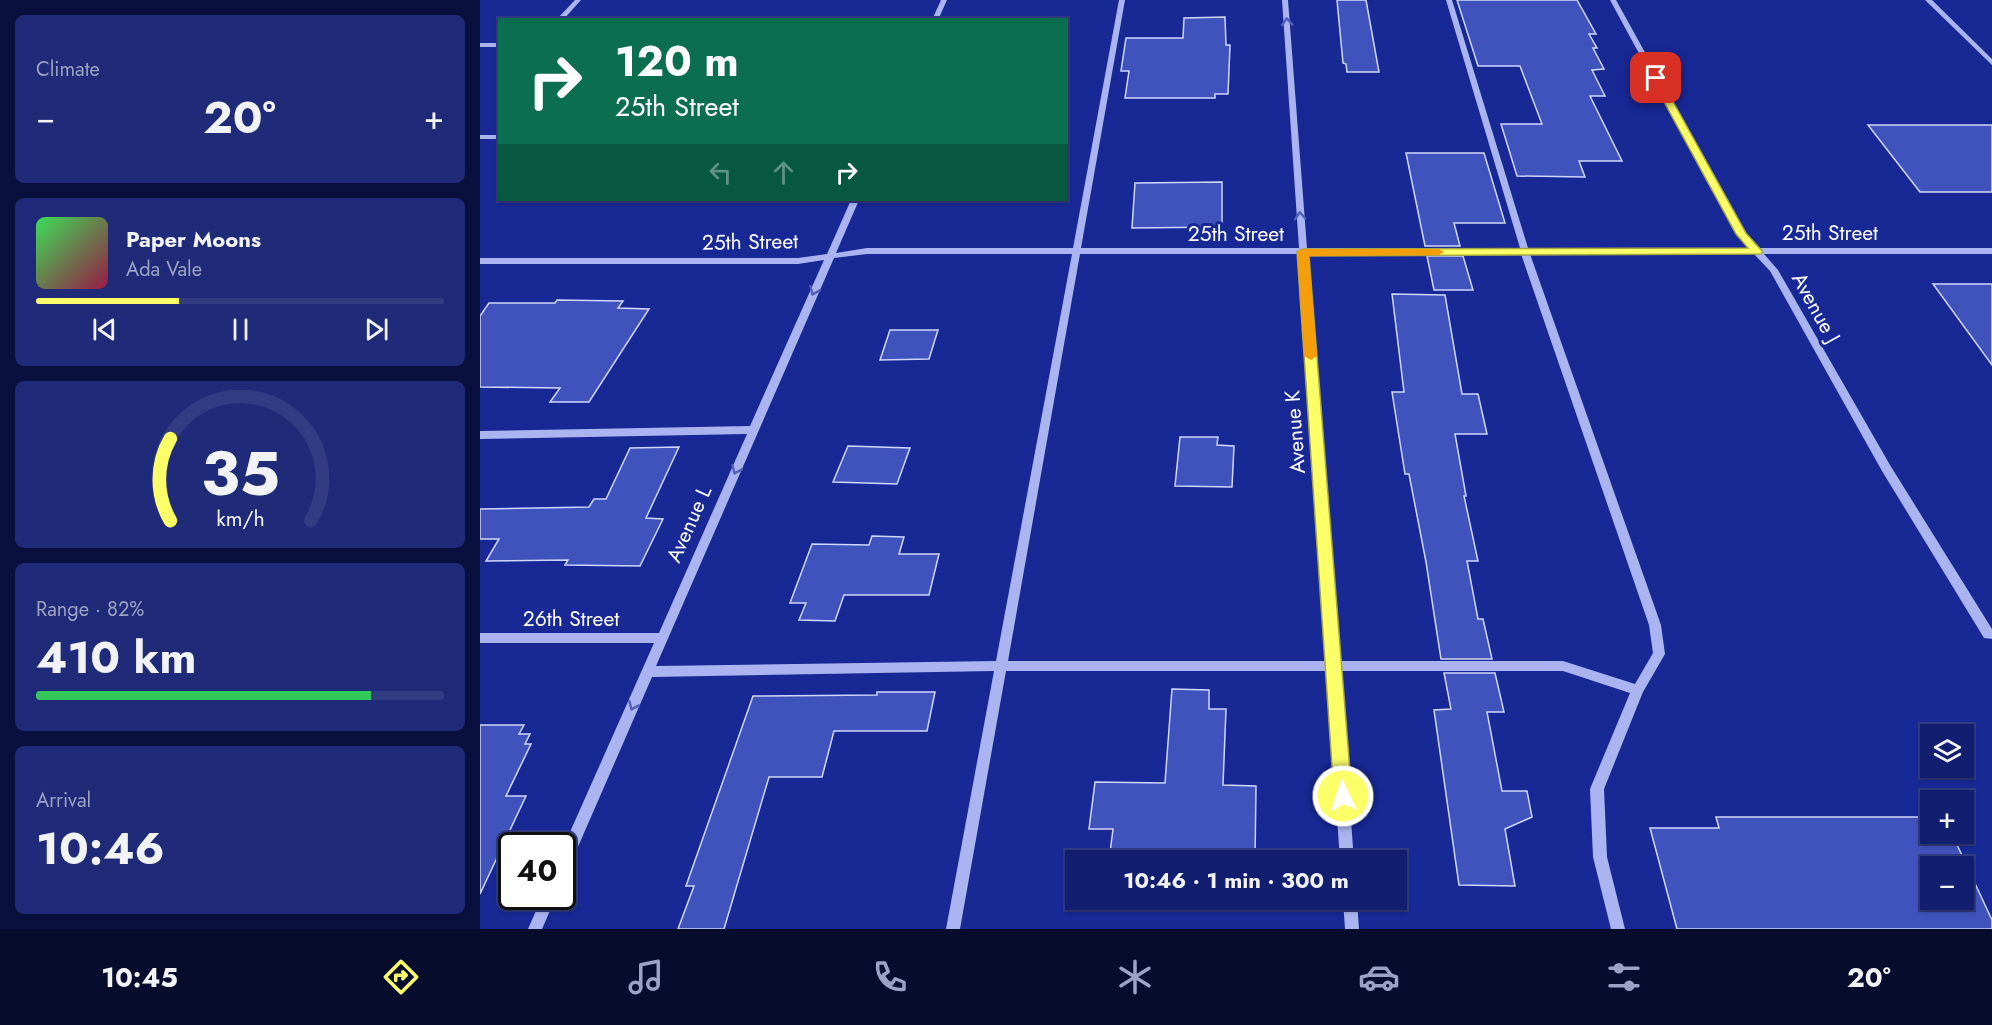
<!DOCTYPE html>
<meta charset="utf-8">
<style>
body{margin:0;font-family:Jost,sans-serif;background:#1f2b78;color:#f1f3f6;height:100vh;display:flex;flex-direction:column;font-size:22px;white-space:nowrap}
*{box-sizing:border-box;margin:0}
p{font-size:20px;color:#9ca2c3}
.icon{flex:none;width:33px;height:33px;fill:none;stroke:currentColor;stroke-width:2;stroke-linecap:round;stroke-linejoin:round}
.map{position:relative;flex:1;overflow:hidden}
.panel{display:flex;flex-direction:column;gap:15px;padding:15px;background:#0a103e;width:480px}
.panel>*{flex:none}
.top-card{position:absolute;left:18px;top:18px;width:570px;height:183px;border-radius:0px;box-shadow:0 2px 4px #0004,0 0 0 2px #313c83;background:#0b6e4f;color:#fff;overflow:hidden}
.buttons{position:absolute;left:1440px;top:724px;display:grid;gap:12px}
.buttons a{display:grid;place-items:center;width:54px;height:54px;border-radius:0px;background:#121e70;box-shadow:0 2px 4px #0004,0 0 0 2px #313c83;font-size:30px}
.speed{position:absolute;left:18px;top:832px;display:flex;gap:12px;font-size:30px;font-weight:700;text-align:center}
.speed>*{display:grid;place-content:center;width:78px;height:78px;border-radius:50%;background:#121e70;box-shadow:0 2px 4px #0004,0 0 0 2px #313c83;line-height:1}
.speed .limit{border:3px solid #111;border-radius:9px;background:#fff;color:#111}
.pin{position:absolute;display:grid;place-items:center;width:51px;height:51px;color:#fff;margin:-26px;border-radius:12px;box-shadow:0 3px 9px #0006}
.me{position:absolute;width:66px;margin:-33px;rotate:356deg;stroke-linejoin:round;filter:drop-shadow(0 0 4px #0008)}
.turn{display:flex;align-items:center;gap:21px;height:126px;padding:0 18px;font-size:27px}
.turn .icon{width:78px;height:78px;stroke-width:2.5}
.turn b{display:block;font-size:42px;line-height:51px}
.lanes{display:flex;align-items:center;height:57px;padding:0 18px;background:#0003;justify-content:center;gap:30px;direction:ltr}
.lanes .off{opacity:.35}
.big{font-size:45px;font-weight:700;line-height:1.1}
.panel .tile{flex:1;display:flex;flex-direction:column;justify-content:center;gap:9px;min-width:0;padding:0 21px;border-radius:9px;background:#1f2b78}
.panel .dial{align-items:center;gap:0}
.dial svg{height:156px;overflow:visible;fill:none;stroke:#313c83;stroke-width:7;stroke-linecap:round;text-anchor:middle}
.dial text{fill:#f1f3f6;stroke:none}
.song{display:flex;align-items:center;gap:18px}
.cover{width:72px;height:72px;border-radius:9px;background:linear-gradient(135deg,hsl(130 70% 55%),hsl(340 70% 35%))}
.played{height:6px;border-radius:3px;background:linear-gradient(90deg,#fdff69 35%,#313c83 35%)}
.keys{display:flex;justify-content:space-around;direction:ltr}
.heat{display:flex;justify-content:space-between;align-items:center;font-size:33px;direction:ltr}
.charge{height:9px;border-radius:4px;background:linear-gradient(90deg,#34c759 82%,#313c83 0)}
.trip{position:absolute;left:585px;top:850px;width:342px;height:60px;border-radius:0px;background:#121e70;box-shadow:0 2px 4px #0004,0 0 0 2px #313c83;font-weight:700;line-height:60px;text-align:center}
.dock{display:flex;height:96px;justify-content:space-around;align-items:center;background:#070c2d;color:#9ca2c3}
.dock .icon{width:42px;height:42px}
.dock .current{color:#fdff69}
.dock b{font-size:27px;color:#f1f3f6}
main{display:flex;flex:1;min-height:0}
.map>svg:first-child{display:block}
.building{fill:#4052bc;stroke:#d0d7fc;stroke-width:1.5;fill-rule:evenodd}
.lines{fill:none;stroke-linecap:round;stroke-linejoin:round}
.minor{fill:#a9b4f1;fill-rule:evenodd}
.oneway{stroke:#5260ba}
.route{fill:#fdff69;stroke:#a4a644;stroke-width:1.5}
.slow{fill:#f59e0b}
.labels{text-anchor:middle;stroke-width:6;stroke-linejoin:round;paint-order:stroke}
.street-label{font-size:21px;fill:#fff;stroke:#182895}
</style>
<main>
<section class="panel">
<div class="tile"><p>Climate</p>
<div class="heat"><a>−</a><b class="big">20°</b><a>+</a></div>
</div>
<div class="tile">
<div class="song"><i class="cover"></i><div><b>Paper Moons</b><p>Ada Vale</p></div></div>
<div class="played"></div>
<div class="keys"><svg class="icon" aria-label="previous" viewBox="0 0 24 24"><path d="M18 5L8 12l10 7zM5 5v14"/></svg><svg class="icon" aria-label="pause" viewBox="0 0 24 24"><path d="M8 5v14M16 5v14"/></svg><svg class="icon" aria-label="next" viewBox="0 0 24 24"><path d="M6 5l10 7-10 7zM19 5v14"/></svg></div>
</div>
<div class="tile dial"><svg viewBox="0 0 100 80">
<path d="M14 69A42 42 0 1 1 86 69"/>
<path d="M14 69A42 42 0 0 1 14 27" stroke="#fdff69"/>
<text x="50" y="56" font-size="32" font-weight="700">35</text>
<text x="50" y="72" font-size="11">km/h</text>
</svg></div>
<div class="tile"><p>Range · 82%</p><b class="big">410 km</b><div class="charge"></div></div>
<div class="tile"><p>Arrival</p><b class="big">10:46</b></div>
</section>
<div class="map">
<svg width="1512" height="929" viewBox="0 0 1512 929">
<rect width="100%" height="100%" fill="#182895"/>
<path class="building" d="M857,0h29l13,72h-32l-1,-8 -3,-1z
M977,0h120l19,34h-7l8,14h-4l11,21 -12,1 13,26h-15l32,65h-43l6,16 -68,-1 -16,-52h41l-22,-58h-42z
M745,17l1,28h4l-2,49h-13v4h-90l4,-27h-8l5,-33h57l1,-20z
M1388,125h124v67h-72z
M926,153h78l21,70h-51l6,23h-35z
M742,182v45l-90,1 3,-45z
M947,256h36l10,34h-39z
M1453,284h59v81z
M912,294l53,1 17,99h16l9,40h-32l11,62h-2l14,65h-11l11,58h5l9,40h-51l-15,-97 -17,-88h-4l-13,-82h12z
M77,300l66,1 -5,7 31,1 -60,93h-39l10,-14 -80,-1v-71l9,-13h66z
M410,330h48l-9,29 -49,1z
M700,437h38l-1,8 17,1 -2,41 -57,-1z
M368,446l62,2 -13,36 -64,-2z
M199,447l-33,71 17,1 -23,47 -75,-1 3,-5 -82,1 13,-22h-19v-30l109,-2 5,-8h12l24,-51z
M392,536l32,1 -5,17h40l-10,41h-85l-9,26 -36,-1 7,-17h-16l22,-59 57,1z
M964,673h51l9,39h-17l15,79h25l5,26 -27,12 10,57 -56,-1 -25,-175 17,-1z
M692,689l37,1v19h17l-3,76 33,1 -1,75h-146l4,-32h-24l6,-47 70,1z
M397,692h58l-8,39h-93l-12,46h-53l-45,152h-46l16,-43h-8l67,-190 124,-1z
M0,725h44l-5,9h11l-5,10h6l-25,52h20l-46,98z
M1236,817h214v17h22l40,86v9h-315l-27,-101h69zM1450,867h34v33h-34z"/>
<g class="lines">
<path class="minor" d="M95,0h6l-18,20h-7z
M461,0h6l-9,20h-6z
M639,0h6l-44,248h218l-17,-248h6l19,248h213l-74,-248h6l76,248h222l-13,-14 -127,-234h6l129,233 14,15h233v6h-228l14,16 112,195 102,164v10l-8,-1 -102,-167 -112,-200 -16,-17h-224l131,371 4,29 -22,38 -39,97 3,68 18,72h-14l-18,-72 -3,-68 40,-96 -67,-22h-223l14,190h-14l-13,-190h-321l-46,258h-14l48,-258 -342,6 -85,195 -5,2v-24l92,-207h-174v-10h179l88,-199 -267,5v-8l270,-5 74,-166 -26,4h-318v-6h318l29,-4 24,-54h8l-23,53 31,-5h206zM387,254h205l-76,407 -340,5 178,-408zM600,254h219l27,407h-318zM828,254h213l128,371 4,28 -18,31 -72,-23h-224z
M1445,0h7l60,59v6z
M0,43h20v4h-20z
M0,135h20v4h-20z
M62,897h14l-14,32h-14z
M863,900h14l2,29h-14z"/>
</g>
<defs><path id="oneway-chevron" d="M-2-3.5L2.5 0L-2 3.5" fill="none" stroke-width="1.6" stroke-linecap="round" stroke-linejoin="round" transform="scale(1.5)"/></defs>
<g class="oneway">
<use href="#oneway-chevron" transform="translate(807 22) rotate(-94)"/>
<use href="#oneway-chevron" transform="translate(820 216) rotate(-94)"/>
<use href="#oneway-chevron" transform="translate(334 291) rotate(114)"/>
<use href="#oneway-chevron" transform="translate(256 470) rotate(114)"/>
<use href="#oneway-chevron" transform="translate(153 706) rotate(114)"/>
</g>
<path class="route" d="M1176,75l4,3 86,155 17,19 -2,2 -452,2 43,540 -3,5 -6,3 -6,-3 -3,-5 -37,-544 6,-3 445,-1 -12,-14 -85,-156z"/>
<path class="slow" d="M823,249h136l5,3 -5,3 -130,1 8,100 -6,4 -7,-4 -7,-104z"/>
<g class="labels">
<g class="street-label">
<text x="1350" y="240">25th Street</text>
<text x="756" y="241">25th Street</text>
<text transform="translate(270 242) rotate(-1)" y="7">25th Street</text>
<text transform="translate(1336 308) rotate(61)" y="7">Avenue J</text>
<text transform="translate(815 432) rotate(-94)" y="7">Avenue K</text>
<text transform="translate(209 524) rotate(-66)" y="7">Avenue L</text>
<text x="91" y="626">26th Street</text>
</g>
</g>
</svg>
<div class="buttons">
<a><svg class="icon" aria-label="layers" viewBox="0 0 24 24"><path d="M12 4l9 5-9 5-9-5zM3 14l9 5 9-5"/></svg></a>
<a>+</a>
<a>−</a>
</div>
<div class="speed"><div class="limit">40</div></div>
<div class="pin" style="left:1176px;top:78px;background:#d93025"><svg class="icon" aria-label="arrive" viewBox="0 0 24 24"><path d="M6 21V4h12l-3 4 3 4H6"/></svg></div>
<svg class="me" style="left:863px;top:796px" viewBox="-20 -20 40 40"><circle r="17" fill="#fdff69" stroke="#fff" stroke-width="3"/><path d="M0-11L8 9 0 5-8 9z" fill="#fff"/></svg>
<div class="trip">10:46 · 1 min · 300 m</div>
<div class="top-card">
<div class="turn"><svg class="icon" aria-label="right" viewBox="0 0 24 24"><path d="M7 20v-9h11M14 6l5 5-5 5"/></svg><div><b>120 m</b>25th Street</div></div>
<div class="lanes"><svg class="icon off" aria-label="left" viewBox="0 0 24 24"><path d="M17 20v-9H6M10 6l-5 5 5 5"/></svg><svg class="icon off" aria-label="ahead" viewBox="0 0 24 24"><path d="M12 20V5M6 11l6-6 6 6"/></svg><svg class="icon" aria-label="right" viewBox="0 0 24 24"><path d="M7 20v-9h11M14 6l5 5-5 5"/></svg></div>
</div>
</div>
</main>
<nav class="dock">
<b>10:45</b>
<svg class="icon current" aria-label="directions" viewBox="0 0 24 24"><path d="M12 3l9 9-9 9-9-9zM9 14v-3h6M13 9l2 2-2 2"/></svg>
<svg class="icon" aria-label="music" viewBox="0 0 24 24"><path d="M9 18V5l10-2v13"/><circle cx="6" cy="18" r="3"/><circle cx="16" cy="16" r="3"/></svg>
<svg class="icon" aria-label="phone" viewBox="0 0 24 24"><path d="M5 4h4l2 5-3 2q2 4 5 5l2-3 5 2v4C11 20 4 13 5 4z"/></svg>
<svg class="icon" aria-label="climate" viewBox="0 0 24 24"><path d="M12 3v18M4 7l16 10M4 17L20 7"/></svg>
<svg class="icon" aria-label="car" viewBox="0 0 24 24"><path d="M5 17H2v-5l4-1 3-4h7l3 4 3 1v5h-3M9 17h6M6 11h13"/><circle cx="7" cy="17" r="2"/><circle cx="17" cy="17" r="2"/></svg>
<svg class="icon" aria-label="filters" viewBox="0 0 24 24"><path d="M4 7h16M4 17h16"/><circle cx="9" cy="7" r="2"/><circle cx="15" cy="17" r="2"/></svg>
<b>20°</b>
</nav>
